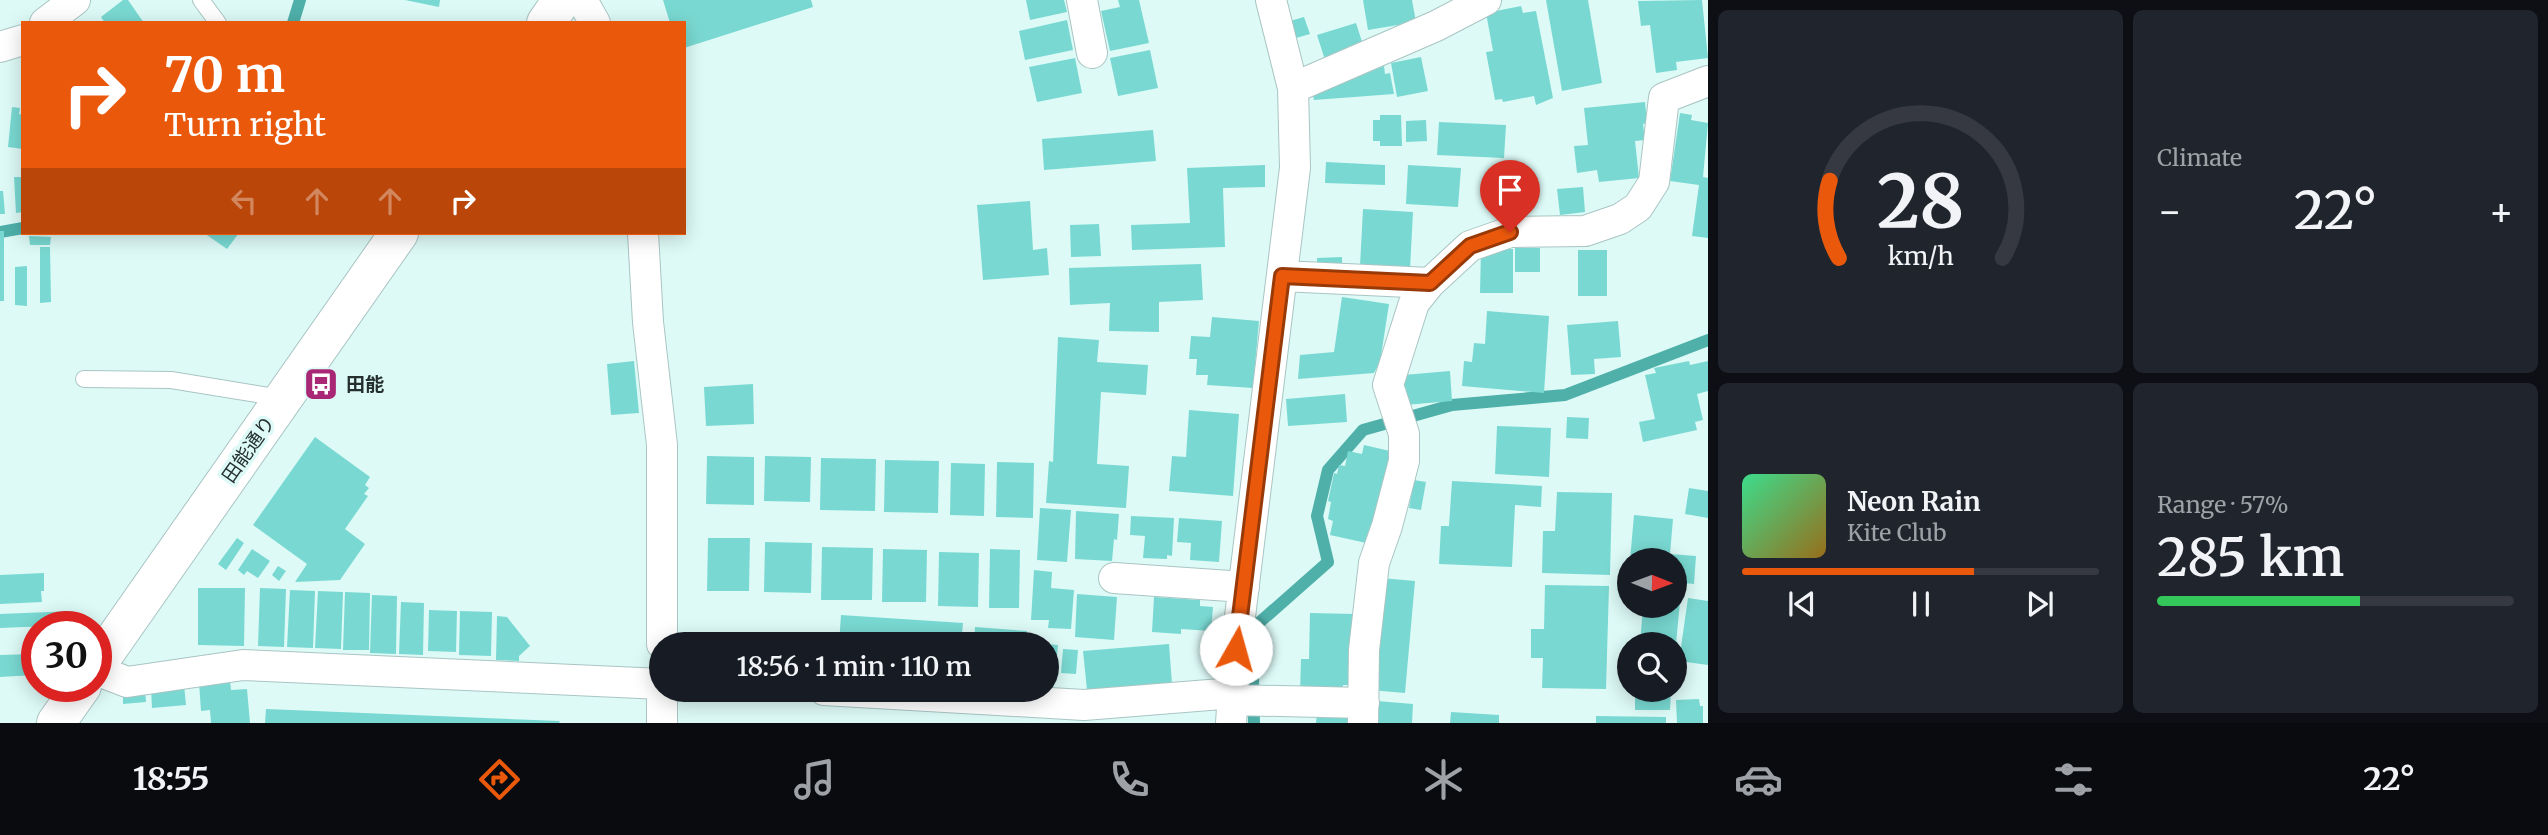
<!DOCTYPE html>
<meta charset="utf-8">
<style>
body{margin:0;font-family:Merriweather,"Noto Sans JP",serif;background:#20242c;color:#f1f3f6;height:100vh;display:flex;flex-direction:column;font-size:26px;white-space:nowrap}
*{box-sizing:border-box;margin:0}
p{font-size:23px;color:#9ea1a6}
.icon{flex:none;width:38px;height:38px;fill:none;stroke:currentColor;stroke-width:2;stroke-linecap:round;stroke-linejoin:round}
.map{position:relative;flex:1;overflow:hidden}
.panel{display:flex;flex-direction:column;gap:10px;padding:10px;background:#0d0f14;width:840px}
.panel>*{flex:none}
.hud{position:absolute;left:21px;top:21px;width:665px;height:214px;border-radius:0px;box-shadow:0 4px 18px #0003;background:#ea580c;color:#fff;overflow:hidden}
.needle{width:46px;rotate:91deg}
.fabs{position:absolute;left:1617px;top:548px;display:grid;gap:14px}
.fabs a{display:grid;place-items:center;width:70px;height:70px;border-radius:50%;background:#171b24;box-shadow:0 4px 18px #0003;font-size:35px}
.speed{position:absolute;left:21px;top:611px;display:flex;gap:14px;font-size:35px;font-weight:700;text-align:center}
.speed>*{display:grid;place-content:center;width:91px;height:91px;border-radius:50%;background:#171b24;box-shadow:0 4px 18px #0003;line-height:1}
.speed .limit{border:10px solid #d22;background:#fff;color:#111}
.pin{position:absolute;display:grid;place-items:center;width:60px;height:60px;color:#fff;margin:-72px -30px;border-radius:50% 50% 50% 0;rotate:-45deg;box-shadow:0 0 7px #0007}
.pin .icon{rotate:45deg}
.me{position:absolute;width:77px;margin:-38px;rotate:7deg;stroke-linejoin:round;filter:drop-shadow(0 0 5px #0008)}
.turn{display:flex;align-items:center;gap:24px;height:147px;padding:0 28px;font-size:32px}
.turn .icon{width:91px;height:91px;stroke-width:2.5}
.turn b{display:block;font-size:49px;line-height:60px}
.lanes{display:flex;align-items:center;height:66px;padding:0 28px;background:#0003;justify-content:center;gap:35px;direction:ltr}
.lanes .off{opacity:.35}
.big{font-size:52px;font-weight:600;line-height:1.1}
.panel .widget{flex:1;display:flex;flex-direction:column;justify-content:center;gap:10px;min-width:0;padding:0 24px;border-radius:10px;background:#20242c}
.panel .dial{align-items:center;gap:0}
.dial svg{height:182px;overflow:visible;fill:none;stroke:#363941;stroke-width:7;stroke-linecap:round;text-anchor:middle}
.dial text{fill:#f1f3f6;stroke:none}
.song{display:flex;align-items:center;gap:21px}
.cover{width:84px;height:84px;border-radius:10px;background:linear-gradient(135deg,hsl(150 70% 55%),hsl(40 70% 35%))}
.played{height:7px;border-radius:4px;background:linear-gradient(90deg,#ea580c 65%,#363941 65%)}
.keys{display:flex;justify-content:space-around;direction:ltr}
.heat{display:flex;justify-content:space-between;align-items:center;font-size:38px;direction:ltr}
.charge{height:10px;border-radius:5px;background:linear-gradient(90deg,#34c759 57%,#363941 0)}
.panel .tiles{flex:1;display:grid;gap:10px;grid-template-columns:repeat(2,1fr)}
.trip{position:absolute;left:649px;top:632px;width:410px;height:70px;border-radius:35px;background:#171b24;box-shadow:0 4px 18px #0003;font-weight:600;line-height:70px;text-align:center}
.dock{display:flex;height:112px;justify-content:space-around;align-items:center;background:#090b0e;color:#9ea1a6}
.dock .icon{width:49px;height:49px}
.dock .current{color:#ea580c}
.dock b{font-size:32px;color:#f1f3f6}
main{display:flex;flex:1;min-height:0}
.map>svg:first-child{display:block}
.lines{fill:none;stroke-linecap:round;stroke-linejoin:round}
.stream{stroke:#4fb0aa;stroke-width:12}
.building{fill:#79d9d2}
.service-casing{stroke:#a9c5c3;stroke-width:18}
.minor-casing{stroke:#a9c5c3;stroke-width:32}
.tertiary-casing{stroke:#a9c5c3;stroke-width:40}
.service{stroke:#fff;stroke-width:16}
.minor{stroke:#fff;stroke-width:30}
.tertiary{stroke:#fff;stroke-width:38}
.route-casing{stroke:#983908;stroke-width:18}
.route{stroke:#ea580c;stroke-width:12}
.labels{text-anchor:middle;stroke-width:7;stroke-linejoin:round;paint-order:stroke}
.poi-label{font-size:19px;font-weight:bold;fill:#242f2e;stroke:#ddfaf7;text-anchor:start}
.street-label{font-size:19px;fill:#242f2e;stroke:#ddfaf7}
</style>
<main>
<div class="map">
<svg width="1708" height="723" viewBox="0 0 1708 723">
<rect width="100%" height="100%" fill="#ddfaf7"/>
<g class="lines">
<path class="stream" d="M293,23l7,-23
M0,232l23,-4
M1254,723l-2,-94 76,-67 -11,-46 11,-46 35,-40 89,-25 113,-10 143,-55"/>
</g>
<path class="building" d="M123,0h5l16,23h-39l-4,-6z
M405,0h35l-1,7z
M663,0h148l2,7 -129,41v-25h-14z
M1026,0h38l3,12 -37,8z
M1118,0h21l10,43 -39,8 -9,-40 19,-4z
M1363,0h49l4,22 -48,8z
M1546,0h42l14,83 -40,8z
M1702,0l6,58 -32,4 1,8 -21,3 -6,-48 -9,1 -3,-25z
M1521,6l2,7 13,-2 17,87 -17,7 -2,-9 -31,6 -1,-3 -7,1 -9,-48 7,-1 -7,-38z
M1304,17l6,17 -14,4 -6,-17z
M1067,20l6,30 -48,10 -6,-29z
M1356,23l8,25 -39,12 -8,-25z
M1150,50l8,38 -40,8 -8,-38z
M1421,57l7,34 -31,6 -6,-34z
M1075,58l7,35 -45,9 -8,-35z
M1384,66l1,8 5,-1 4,21 -80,6 -1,-5z
M1645,102l2,21 -4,1 2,16 -10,1 4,37 -40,4 -2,-12 -20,3 -3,-27 14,-1 -4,-37z
M12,107l8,1 -1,6 4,1v34l-15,-2z
M1680,113l12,2 -1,5 17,3 -5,54 5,1v60l-16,-2 7,-51 -29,-4z
M1380,115h21l1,31h-22v-5h-7v-21h7z
M1426,120l1,21 -21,1v-21z
M1439,122l67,3 -2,33 -67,-3z
M1153,130l3,31 -112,9 -2,-31z
M1326,162l59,3v20l-60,-2z
M1265,165v22l-42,1 2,59 -93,3 -1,-25 59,-2 -3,-55z
M1408,165l53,3 -3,39 -52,-3z
M14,177h9v35l-7,1z
M1583,187l2,25 -25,3 -3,-26z
M0,191h3l2,23h-5z
M1030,201l3,49 14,-2 2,27 -66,5 -6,-75z
M1363,209l50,3 -3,57 -50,-3z
M1099,224l2,32 -30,1 -1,-32z
M0,231h4v70h-4z
M204,233h35l-12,16z
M29,236l22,1 -1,8h-20z
M40,247h10l1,55 -11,1z
M1515,248h25v24h-25z
M1481,249h32v44h-33z
M1578,250h29v46h-29z
M1342,257v12h-25v-11z
M1201,264l2,36 -44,2v30l-50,-1 1,-28 -40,2 -1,-37z
M27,266v40l-12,-1v-38z
M1342,297l47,7 -9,58 -6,11 -76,6 2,-24 34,-3z
M1487,311l62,5 -5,77 -82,-7 2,-25 8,1 2,-19 11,1z
M1212,317l47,4 -6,67 -46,-3 1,-10h-12l1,-16h-8l2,-23 19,1z
M1618,321l3,36 -27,2 1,15 -24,1 -4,-50z
M1058,337l41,3 -2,22 51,3 -2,30 -45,-3 -4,72 32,2 -3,42 -80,-5 3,-42 4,1z
M634,361l5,52 -28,2 -4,-51z
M1689,361l1,4 18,-4v30l-11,3 6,26 -8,2 2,8 -54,12 -4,-20 16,-3 -10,-44 11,-2 -2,-5z
M1450,371l2,30 -47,4 -2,-30z
M753,384l1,40 -48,2 -2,-39z
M1345,394l2,28 -59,4 -2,-27z
M1189,410l50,4 -6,82 -64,-5 3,-35 14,1z
M1567,417l22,1 -1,21 -22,-1z
M1497,426l54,2 -2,49 -54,-3z
M315,437l55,40 -5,8 4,3 -5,6 4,2 -23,33 20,15 -25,36 -45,2 12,-18 -54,-39z
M1364,445l26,6 -19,93 -41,-9 3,-14 -5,-2 3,-17 -3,-1 6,-28 3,1 2,-9 6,1 3,-15 14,3z
M707,456l47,1v48l-48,-1z
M765,456l46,1 -1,45 -46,-1z
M821,458l55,1 -1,52 -55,-1z
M885,460l54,1 -1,52 -54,-1z
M997,462l37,1 -1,55 -37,-1z
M951,463l34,1 -1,52 -34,-1z
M1414,480l12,2 -5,28 -12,-2z
M1452,481l90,5 -1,21 -26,-2 -3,62 -73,-3 2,-38h8z
M1689,488l19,3v27l-23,-4z
M1557,492l55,1 -2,82 -68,-2 1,-42h12z
M1040,508l31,2 -4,52 -30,-2z
M1076,511l43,3 -2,26 -3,-1 -2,22 -37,-2z
M1634,515l39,4 -3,35 26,2 -2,28 -19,-2v-22h-45z
M1131,516l43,2 -2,38 -5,-1v4l-24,-1 2,-22 -15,-1z
M1179,518l43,3 -3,41 -29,-2 1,-17 -14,-1z
M237,538l7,5 -18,27 -8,-6z
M708,538h42l-1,53h-42z
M765,542l47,1 -1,50 -47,-1z
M822,547l51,1 -1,52h-51z
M252,549l18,12 -12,17 -11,-7 -3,4 -6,-5z
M883,549l44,1 -1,52h-44z
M990,549l30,1 -1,58h-30z
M939,552l40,1 -1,54 -40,-1z
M278,566l8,5 -7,10 -7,-6z
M1034,570l18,2 -1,16 23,2 -3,39 -23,-1 1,-8h-18z
M44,573v18h-3l1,11 -42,2v-29z
M1381,578l34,3 -10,112 -35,-3z
M1545,585l64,1 -3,103 -64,-1 1,-30h-12v-29h13z
M198,588h47l-1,58 -46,-1z
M260,588l26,1 -2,58 -26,-1z
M290,590l25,1 -2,57 -26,-1z
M1675,590l6,1 -5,53h-36l3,-38h32z
M318,591l25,1 -2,57 -26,-1z
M345,592l25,1 -1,57h-26z
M1077,594l40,3 -3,43 -39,-3z
M372,595l25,1 -1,58 -26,-1z
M1154,597l46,3v6l13,1 -2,24 -30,-2v5l-29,-2z
M1688,598l20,3v64l-29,-4z
M401,602l23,1 -1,52 -24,-1z
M429,610l28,1 -1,41 -28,-1z
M73,611v14l-73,3v-14z
M460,611l32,1 -1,44 -32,-1z
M1310,613l45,1 -2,71h-10v8h-43l1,-34h8z
M841,615l122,8 -2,21h-122z
M497,616l10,1 23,29 -11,10v5l-23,-1z
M975,627l52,4 -1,13h-52z
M1046,644l12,1 -2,23h-10z
M1169,644l3,40 -85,6 -4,-39z
M1063,649l15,1 -2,24 -15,-1z
M33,654l1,21 -34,2v-22z
M230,680l1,10 16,-1 3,34h-39l-1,-13 -9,1 -2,-29z
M184,685l2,20 -34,3 -1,-20z
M145,690l1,12 -23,2v-12z
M1635,690h36l-1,20h-35z
M1699,699l1,7h3v17h-26l-1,-23z
M1377,701l36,3 -1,19h-37z
M266,709l294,12 -1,2h-294z
M1317,712l42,2v9h-43z
M1451,712l48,3v8h-49z
M1596,716l70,1v6h-70z"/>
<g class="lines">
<g class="service-casing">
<path id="service" d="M201,0l17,23
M84,379l87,1 110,18"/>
</g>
<g class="minor-casing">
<path id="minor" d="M582,0l13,23
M1082,0l10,53
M45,23l30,-23
M0,47l23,-7
M1293,88l143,-62 50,-26
M643,233l5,89 14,123v199
M1282,276l148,7 40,-37 40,-14 75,-1 35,-12 18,-12 16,-25 10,-84 44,-17
M1114,578l130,9
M96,670l31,12 116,-17 419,19
M662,690v33
M824,690l260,15 150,-12
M1233,700l131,3
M1231,723l5,-74 59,-481 -2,-80 -22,-88
M1363,723l1,-73 10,-87 13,-37 17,-65v-27l-16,-49 26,-82 16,-20"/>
</g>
<g class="tertiary-casing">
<path id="tertiary" d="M546,23l16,-23
M96,666l303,-433
M56,723l26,-37"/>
</g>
<use href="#service" class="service"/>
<use href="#minor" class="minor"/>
<use href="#tertiary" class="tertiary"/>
</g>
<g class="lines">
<g class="route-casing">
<path id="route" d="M1236,649l46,-373 148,7 40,-37 40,-14"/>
</g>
<use href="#route" class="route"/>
</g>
<defs>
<g id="bus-square" transform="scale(1.75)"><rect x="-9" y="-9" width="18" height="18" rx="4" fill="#a92876" stroke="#ddfaf7"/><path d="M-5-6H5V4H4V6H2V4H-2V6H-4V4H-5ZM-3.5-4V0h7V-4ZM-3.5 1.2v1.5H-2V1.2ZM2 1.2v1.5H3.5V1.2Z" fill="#fff"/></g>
</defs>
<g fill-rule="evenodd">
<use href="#bus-square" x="321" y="384"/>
</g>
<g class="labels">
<g class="poi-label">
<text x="346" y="391">田能</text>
</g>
<g class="street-label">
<text transform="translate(248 449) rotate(-55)" y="7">田能通り</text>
</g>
</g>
</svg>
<div class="fabs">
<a><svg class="needle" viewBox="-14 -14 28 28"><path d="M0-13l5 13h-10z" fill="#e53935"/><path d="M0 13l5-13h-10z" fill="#9ea1a6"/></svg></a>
<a><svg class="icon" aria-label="search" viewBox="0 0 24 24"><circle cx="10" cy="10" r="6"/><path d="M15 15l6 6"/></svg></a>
</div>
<div class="speed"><div class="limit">30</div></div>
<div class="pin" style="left:1510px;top:232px;background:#d93025"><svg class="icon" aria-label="arrive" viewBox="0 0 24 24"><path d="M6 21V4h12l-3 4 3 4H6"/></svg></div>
<svg class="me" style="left:1236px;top:649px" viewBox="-20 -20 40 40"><circle r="19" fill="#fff"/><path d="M0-13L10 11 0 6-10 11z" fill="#ea580c"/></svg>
<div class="trip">18:56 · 1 min · 110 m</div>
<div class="hud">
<div class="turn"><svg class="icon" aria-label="right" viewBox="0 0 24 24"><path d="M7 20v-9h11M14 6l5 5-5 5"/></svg><div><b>70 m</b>Turn right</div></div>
<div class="lanes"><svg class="icon off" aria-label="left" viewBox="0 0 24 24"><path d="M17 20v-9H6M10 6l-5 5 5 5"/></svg><svg class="icon off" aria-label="ahead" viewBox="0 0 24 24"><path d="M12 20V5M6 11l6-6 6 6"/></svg><svg class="icon off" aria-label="ahead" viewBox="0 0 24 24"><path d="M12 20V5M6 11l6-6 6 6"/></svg><svg class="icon" aria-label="right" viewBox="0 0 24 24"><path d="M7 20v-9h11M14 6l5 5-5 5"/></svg></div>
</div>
</div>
<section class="panel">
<div class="tiles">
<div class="widget dial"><svg viewBox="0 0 100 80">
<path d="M14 69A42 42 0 1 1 86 69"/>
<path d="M14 69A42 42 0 0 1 10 35" stroke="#ea580c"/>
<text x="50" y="56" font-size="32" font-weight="700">28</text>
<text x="50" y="72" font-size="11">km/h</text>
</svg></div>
<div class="widget"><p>Climate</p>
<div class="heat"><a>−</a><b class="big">22°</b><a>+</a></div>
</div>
<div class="widget">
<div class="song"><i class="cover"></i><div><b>Neon Rain</b><p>Kite Club</p></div></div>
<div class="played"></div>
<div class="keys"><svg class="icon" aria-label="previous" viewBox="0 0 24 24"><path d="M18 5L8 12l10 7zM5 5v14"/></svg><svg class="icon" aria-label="pause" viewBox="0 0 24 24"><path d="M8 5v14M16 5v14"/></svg><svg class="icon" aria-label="next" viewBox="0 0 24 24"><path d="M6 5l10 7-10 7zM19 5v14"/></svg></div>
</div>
<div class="widget"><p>Range · 57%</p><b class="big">285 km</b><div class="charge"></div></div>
</div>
</section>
</main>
<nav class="dock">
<b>18:55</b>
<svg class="icon current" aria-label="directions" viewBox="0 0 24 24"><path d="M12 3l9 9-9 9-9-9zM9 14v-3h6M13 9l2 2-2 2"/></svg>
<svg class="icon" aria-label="music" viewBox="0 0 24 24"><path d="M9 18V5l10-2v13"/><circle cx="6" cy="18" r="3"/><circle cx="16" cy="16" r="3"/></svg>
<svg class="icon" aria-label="phone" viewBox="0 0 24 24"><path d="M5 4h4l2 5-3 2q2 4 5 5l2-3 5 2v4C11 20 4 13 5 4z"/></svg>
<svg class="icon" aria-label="climate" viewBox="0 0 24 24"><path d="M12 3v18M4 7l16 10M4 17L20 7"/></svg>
<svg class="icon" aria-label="car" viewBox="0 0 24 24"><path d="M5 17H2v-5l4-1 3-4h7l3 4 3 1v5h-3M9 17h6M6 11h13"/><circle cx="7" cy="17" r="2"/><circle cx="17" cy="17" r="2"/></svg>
<svg class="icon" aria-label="filters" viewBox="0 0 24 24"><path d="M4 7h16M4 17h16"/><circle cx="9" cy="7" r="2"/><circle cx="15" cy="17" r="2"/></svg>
<b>22°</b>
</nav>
